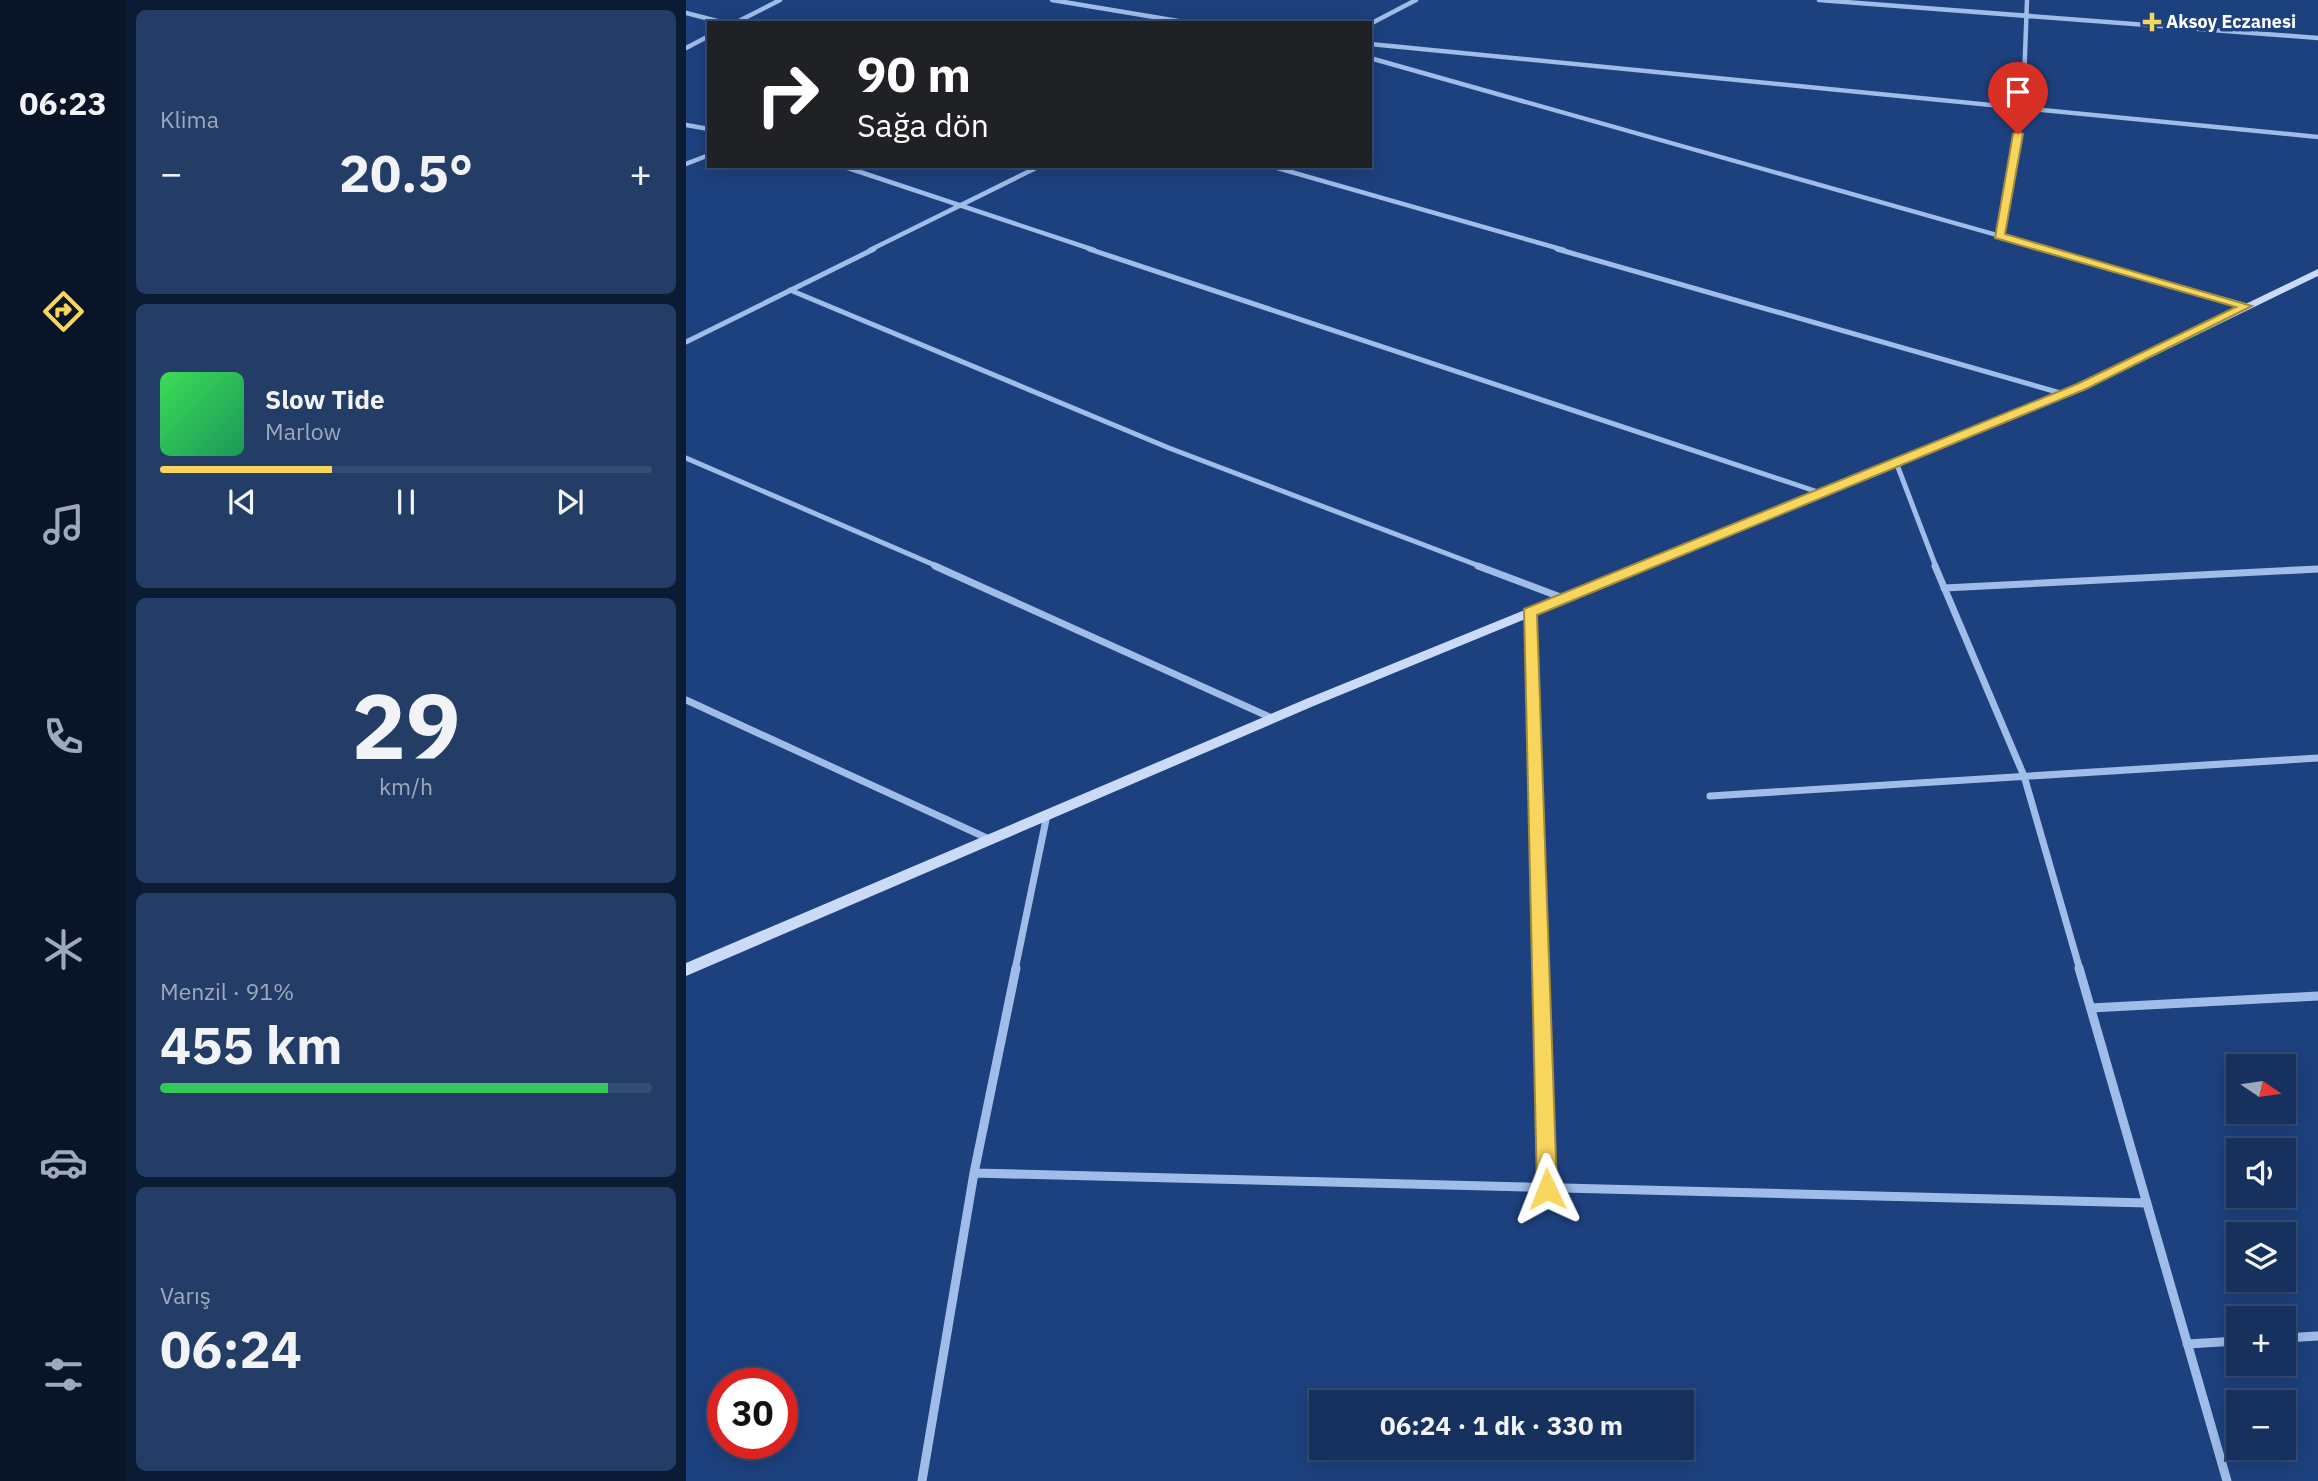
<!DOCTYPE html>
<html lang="tr">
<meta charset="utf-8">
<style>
body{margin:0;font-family:"IBM Plex Sans",sans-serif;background:#233d67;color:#f1f3f6;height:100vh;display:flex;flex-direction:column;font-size:26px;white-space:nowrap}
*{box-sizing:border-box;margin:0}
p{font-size:23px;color:#9ea9bc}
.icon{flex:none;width:38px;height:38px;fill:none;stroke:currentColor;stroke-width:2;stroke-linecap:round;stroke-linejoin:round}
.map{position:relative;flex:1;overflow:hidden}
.details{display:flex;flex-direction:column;gap:10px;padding:10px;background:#0c1b34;width:560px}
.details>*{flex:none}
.banner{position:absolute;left:21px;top:21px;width:665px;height:147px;border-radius:0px;box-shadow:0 4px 18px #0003,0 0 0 2px #354c73;background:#202124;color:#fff;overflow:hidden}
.needle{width:46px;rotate:103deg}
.controls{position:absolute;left:1540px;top:1054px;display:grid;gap:14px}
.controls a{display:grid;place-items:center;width:70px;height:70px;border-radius:0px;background:#16315e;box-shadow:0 4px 18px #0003,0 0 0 2px #354c73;font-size:35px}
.speed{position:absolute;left:21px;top:1368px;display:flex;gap:14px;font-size:35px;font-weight:700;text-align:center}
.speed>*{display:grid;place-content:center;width:91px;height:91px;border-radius:50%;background:#16315e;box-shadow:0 4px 18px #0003,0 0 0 2px #354c73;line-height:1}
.speed .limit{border:10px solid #d22;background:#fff;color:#111}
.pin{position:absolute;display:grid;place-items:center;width:60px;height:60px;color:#fff;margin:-72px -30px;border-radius:50% 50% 50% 0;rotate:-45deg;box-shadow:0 0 7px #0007}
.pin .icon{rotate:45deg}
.me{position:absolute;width:77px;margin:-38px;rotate:358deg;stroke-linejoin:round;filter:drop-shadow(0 0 5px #0008)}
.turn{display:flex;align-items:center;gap:24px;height:147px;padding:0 35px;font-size:32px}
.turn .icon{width:91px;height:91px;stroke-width:2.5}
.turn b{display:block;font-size:49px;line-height:60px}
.big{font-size:52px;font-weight:700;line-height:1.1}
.details .tile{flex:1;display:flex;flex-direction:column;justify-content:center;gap:10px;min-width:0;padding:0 24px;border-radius:10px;background:#233d67}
.details .dial{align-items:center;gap:0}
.dial b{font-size:91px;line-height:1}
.song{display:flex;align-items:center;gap:21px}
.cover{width:84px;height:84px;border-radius:10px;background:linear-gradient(135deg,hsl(130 70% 55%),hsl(150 70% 35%))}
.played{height:7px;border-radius:4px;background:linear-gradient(90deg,#f8d65e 35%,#354c73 35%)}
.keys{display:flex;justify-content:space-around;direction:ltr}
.heat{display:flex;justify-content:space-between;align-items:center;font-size:38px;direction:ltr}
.charge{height:10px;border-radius:5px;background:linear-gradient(90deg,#34c759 91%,#354c73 0)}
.trip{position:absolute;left:623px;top:1390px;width:385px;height:70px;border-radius:0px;background:#16315e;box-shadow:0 4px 18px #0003,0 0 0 2px #354c73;font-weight:700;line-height:70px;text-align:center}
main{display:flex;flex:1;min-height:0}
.tabs{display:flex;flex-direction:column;width:126px;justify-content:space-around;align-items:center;background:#091426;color:#9ea9bc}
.tabs .icon{width:49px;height:49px}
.tabs .current{color:#f8d65e}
.tabs b{font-size:32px;color:#f1f3f6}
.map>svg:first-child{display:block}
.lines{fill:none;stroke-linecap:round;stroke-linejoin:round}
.street-far3{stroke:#a0bce8;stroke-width:4.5}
.street-far2{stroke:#a0bce8;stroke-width:5}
.street-far1{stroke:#a0bce8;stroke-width:7}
.street{stroke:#a0bce8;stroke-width:9}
.secondary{fill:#cbdbf7;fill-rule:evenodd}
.route{fill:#f8d65e;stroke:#a18b3d;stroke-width:2}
.poi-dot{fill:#f8d65e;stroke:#1d417e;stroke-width:2.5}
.labels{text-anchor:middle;stroke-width:7;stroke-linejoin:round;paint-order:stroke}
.far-poi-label{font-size:18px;font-weight:bold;fill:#fff;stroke:#1d417e;text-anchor:start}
</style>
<main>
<nav class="tabs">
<b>06:23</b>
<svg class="icon current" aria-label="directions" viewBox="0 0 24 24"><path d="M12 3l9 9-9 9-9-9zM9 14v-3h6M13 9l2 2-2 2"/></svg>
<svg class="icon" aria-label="music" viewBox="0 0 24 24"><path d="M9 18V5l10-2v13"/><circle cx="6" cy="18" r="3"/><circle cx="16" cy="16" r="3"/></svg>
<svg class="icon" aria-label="phone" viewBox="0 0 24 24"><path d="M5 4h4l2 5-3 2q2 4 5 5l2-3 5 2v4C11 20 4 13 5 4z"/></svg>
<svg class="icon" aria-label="climate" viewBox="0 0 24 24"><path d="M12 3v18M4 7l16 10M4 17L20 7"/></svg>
<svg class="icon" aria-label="car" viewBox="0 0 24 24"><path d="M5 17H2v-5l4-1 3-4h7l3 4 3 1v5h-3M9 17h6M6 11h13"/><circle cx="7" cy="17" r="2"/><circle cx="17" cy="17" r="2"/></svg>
<svg class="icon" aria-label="filters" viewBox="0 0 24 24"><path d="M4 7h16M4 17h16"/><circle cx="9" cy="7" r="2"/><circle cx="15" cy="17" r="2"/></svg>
</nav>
<section class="details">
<div class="tile"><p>Klima</p>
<div class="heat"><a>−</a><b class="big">20.5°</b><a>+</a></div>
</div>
<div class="tile">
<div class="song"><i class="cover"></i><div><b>Slow Tide</b><p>Marlow</p></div></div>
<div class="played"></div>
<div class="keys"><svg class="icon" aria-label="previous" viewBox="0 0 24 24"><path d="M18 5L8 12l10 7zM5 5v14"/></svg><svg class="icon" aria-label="pause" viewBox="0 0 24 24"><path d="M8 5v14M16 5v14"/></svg><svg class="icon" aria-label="next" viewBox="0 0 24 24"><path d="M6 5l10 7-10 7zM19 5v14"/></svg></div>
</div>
<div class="tile dial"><b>29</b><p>km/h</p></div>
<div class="tile"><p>Menzil · 91%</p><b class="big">455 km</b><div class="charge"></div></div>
<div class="tile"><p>Varış</p><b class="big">06:24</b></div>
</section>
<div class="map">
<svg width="1632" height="1481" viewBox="0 0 1632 1481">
<rect width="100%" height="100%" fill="#1d417e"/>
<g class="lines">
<path class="street-far3" d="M366,0l138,23
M1133,0l499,38
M0,13l39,10
M49,23l45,-23
M684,24l46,-24
M684,44l948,93
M0,48l23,-12
M684,58l680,192
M0,125l23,4
M0,164l23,-9
M156,166l252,84
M584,166l294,84
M1313,236l24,-127 4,-109
M184,250l170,-84"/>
<path class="street-far2" d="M403,249l732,244
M871,249l507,145
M1358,249l203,57
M104,290l379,158 313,119
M0,342l188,-93
M0,458l253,109
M1210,462l40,105"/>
<path class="street-far1" d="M249,566l337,152
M792,566l85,32
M1249,566l89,210 56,194
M1258,588l374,-19
M844,612l11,358
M0,700l303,139
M1024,796l608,-38
M329,970l32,-155"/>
<path class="street" d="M854,968l7,221
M1393,968l148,513
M1405,1008l227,-12
M288,1173l1173,30
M1598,1338l34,-2
M1501,1344l51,-3
M236,1481l52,-308 42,-205"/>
<path class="secondary" d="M1632,269v7l-232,113 -770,316 -630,271v-13l620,-264 772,-314z"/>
</g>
<path class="route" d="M1332,131l5,3 -18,100 247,72 -166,83 -549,226 20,574 -3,6 -7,3 -7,-3 -3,-6 -13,-580 553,-225 159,-77 -241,-69 18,-104z"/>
<path class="poi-dot" d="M1462.5 11.5h7v7h7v7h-7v7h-7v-7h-7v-7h7z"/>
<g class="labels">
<g class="far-poi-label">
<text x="1480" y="28">Aksoy Eczanesi</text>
</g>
</g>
</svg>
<div class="controls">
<a><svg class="needle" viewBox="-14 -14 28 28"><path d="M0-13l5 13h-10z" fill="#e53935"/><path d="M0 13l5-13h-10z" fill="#9ea9bc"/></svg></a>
<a><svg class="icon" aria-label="sound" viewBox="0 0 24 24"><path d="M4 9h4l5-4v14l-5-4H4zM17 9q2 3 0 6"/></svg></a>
<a><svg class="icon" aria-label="layers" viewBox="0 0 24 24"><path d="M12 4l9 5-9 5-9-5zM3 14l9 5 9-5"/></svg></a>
<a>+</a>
<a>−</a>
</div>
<div class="speed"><div class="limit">30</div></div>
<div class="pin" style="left:1332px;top:134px;background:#d93025"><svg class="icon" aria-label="arrive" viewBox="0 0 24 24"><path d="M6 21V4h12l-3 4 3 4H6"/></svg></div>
<svg class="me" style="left:861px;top:1189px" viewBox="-20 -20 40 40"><path d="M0-17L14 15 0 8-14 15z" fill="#f8d65e" stroke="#fff" stroke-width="4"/></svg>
<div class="trip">06:24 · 1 dk · 330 m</div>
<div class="banner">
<div class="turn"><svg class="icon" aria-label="right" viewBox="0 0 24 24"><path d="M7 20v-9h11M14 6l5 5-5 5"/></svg><div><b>90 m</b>Sağa dön</div></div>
</div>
</div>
</main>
